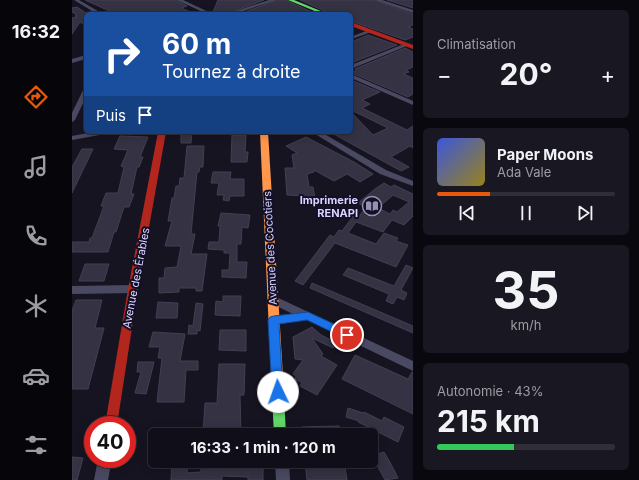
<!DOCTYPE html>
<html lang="fr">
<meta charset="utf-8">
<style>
body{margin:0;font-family:Inter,sans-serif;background:#191822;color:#f1f3f6;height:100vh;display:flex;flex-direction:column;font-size:15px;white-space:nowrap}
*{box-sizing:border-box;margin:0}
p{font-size:13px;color:#9c9ca2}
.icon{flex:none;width:22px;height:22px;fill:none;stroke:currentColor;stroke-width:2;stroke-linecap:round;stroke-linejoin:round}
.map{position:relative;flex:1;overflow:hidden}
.side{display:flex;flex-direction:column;gap:10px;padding:10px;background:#09080e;width:226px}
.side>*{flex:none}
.top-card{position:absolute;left:12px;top:12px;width:269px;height:122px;border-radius:6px;box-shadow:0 2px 10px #0003,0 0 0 1px #302f38;background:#1a4fa0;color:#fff;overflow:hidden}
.speed{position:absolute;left:12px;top:416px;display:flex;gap:8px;font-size:20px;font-weight:700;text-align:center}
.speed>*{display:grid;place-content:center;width:52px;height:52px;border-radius:50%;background:#100f19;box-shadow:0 2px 10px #0003,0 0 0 1px #302f38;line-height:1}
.speed .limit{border:6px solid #d22;background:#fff;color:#111}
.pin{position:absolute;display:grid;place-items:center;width:34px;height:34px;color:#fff;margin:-17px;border:2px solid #fff;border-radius:50%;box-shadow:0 1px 4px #0007}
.me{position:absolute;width:44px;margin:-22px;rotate:357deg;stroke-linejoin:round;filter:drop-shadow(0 0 3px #0008)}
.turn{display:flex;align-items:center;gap:14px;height:84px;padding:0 12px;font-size:18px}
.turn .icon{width:52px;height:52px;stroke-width:2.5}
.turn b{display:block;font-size:28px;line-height:34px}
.then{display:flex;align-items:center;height:38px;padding:0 12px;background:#0003;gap:8px;font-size:15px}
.big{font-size:30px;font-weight:700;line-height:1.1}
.side .tile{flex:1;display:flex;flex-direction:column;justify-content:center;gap:6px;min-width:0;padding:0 14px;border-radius:6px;background:#191822}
.side .dial{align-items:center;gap:0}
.dial b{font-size:52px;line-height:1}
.song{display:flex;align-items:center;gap:12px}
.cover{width:48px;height:48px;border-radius:6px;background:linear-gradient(135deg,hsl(230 70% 55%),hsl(50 70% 35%))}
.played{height:4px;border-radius:2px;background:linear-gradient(90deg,#ea580c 30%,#302f38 30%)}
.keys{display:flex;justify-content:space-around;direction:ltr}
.heat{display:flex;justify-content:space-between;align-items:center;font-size:22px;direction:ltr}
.charge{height:6px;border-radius:3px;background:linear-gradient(90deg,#34c759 43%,#302f38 0)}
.trip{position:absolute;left:76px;top:428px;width:230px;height:40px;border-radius:6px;background:#100f19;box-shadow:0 2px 10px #0003,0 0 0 1px #302f38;font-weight:700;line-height:40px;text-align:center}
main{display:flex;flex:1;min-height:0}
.dock{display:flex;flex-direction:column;width:72px;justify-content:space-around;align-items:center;background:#06060a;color:#9c9ca2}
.dock .icon{width:28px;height:28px}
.dock .current{color:#ea580c}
.dock b{font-size:18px;color:#f1f3f6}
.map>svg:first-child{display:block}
.building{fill:#343243;stroke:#433f54;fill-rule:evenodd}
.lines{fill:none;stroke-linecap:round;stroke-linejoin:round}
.lane{stroke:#4a4962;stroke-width:2.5}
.street{fill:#4a4962;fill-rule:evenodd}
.fast{fill:#63d668;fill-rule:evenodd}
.slow{fill:#ff974d;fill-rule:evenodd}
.jam{fill:#b3261e;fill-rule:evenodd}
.route{fill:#1a73e8;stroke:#114b97}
.labels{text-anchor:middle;stroke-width:4;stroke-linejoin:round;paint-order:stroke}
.poi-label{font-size:11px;font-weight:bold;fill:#d9d4ff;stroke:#130f26;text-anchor:end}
.street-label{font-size:11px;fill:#d9d4ff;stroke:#130f26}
</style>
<main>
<nav class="dock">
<b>16:32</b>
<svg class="icon current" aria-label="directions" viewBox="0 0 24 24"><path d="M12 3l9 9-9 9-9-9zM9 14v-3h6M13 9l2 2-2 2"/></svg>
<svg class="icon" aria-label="music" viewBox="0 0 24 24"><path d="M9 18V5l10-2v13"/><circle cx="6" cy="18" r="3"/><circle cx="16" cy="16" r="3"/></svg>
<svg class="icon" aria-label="phone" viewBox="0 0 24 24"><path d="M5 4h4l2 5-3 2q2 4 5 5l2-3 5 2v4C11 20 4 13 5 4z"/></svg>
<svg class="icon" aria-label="climate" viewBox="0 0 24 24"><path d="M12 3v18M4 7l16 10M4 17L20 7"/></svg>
<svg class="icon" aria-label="car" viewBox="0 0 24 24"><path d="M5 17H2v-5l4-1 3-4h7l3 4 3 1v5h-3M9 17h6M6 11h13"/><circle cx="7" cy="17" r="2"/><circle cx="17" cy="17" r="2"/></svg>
<svg class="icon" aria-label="filters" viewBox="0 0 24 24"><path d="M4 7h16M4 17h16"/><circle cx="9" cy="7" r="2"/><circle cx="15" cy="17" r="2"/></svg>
</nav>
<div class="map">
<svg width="341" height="480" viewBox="0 0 341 480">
<rect width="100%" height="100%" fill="#161421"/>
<path class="building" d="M13,0h91l11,6 -6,2 14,6h-79z
M146,0h46l-38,14h-12l-1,-2z
M205,0h9l30,14h-77z
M228,0h74l39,14v11l-5,2 5,2v8l-8,3 -54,-19v-7h-20z
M315,0h26v8z
M5,7l9,6v13l-6,-4 -8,12v-16l5,-1 -2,-1 2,-1 -5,-3v-4z
M296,35l29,10 -46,18v-21z
M333,48l8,4v15l-7,3 3,2 -6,2 10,4v16l-5,3 -56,-24 5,-3 -2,-1z
M279,80l29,12 -18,8 8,4 -8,4 45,22 6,-4v22l-3,-2 -19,11 18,10 -8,4 -71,-39h21v-20l22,23 15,-7 -37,-18z
M109,132h11l-1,11h-10z
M160,135h14l-1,17h3l-1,10h-16z
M48,136l28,1 -8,20h3l-4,10h-2l-6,27h3l-5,13h-5l-8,25h-2l-6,20h-36v-10h17l1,-4h2l12,-32h-3l5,-13h12l6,-26 -3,-1 7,-16 -14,-1z
M234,137l48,25 19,12 -13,8 -13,-8 -13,7 -20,-11v2l-7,2 2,13h4l3,17h-11l-1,-8 -17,-1 -2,-27h9l-2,-13 5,-2 -11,-7z
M115,146h17l-1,21h-3l-1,5h-2l-6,62h4l-4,20h16l-5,37h-6v-3h-17v4l-20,1v-15h5l1,-10 12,-1 4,-21h-16l7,-25h-4l4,-23h2l2,-12h3l1,-8h4z
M10,149h11l-21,44v-26z
M141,172h18l-1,7h14v17h-14l-1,5 -6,-1 1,-5h-7l2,-12h-8z
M312,183l7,4 3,-2 19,9v22l-9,9 -12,-5 -9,12 -27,-10 -8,11 28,11 8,-11 14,5 -2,3 12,4 -12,22 -61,-24 -32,42 -8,-4 35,-46 4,2 5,-7 3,1 12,-16 4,3 8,-11 -8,-4 17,-14zM321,195l16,7 -12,10 -4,-2 -3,4 -12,-6z
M149,213l29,2 -2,13 -6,-1 -1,17h-4v18h10l-1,16 -24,-1v-7h7l1,-17h-6v-3l-16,-1 1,-7h10l1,-16h-2z
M13,264h24l-5,17h-25z
M334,265l7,3 -12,22 6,3 -3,7 -7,-3 -4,7 -7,-3 3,-7 -46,-19 5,-7 46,18z
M240,283l101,43v7l-103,-45z
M151,296h18l-1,20 -25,-1 1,-14 7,1z
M4,300h26l-7,28h9l-16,61h-16v-78z
M86,302l20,1 -1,15h-21z
M124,303l7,1 -3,27 -3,-1v4h-9l1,-9 4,1z
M240,327l9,8 16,8 -4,5 -21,-10 11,16 -2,2 16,9 -20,30 -17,-9 2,-4 -7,-2 1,-4 -3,-2 10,-14 -8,-1 -2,-22z
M148,330h26v21l-27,-1z
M81,332l32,2 -5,27h18v9h-12l-2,32h-27l5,-44h-4l2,-11h-11z
M283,355l53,24 4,-7h1v42l-71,-35z
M66,362h16l-8,32 -11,-1 6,-21h-4z
M147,364h26l-1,31h-4l1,40h-38l2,-32h12z
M276,408l15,5 1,-1 18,9 2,-4 20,10 -6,15 -24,-12 -3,-3 -1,1 -12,-6 1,-1 -13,-4z
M267,426l1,9h-37l-1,-8z
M312,452l8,14 6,12 -13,2 -13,-24z
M0,457l11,1 -6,22h-5z
M100,461h16l-1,12 14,-1v-7l23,2 1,-3 38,1v15h-15v-3l-26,-1v4h-51z
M233,461h39l3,19h-40z"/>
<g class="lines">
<path class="lane" d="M279,38l19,-7"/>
<path class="street" d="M2,0h5l24,14h-6z
M105,0h6l30,14h-6z
M197,0h7l-42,14h-7z
M303,0h7l31,10v3z
M332,44l5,1 -58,24v-4z
M14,55v4l-14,4v-4z
M279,74l62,27v4l-62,-27z
M14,88v9l-11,23 -3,2v-9l11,-23z
M21,132h16l-4,2 -33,6v-4z
M240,132h9l65,38 27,11v5l-33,-12z
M61,285l3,1 2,3 -2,3 -3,1 -61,1v-8z
M200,295l141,66v10l-106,-51 -34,4 -4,-1 -1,-3 1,-3 24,-3 -25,-12 -1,-3 1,-3z
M26,459h14l-4,21h-14z
M203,461h14l1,19h-14z"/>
<path class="fast" d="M216,0h6l34,14h-6z
M205,371l4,2 2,3 3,59h-12l-3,-59 2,-3z"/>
<path class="slow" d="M188,132h8l15,244 -2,3 -4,2 -4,-2 -2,-3z"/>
<path class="jam" d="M279,22l62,23v4l-62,-23z
M86,132h8l-28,157 -21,136h-12l23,-136z"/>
</g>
<path class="route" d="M236,312l43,20 1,3 -1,3 -4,1 -40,-19 -28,4 4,68 -1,4 -4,1 -5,-1 -1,-4 -4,-72 2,-3 4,-1z"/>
<defs>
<g id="library-ring" transform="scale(1)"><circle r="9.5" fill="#130f26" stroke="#9591b1" stroke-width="1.5"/><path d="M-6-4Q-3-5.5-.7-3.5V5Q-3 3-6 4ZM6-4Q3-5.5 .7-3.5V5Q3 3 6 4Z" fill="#9591b1"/></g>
</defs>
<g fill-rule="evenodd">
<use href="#library-ring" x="300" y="206"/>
</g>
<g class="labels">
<g class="poi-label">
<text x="286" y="204">Imprimerie<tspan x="286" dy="13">RENAPI</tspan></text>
</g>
<g class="street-label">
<text transform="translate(198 248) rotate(-93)" y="4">Avenue des Cocotiers</text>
<text transform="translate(64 278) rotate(-79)" y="4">Avenue des Érables</text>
</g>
</g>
</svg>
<div class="speed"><div class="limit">40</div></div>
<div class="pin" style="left:275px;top:335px;background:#d93025"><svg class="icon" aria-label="arrive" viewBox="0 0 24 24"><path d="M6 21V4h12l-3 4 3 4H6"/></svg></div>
<svg class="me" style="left:206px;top:392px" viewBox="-20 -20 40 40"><circle r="19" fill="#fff"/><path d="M0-13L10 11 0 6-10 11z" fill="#1a73e8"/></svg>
<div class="trip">16:33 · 1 min · 120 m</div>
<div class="top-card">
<div class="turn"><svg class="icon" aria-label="right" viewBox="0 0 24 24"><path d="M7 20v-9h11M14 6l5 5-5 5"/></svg><div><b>60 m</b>Tournez à droite</div></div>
<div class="then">Puis<svg class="icon" aria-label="arrive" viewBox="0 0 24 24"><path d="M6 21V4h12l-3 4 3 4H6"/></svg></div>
</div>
</div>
<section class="side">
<div class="tile"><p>Climatisation</p>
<div class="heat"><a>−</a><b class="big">20°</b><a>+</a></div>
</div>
<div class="tile">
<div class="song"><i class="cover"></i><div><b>Paper Moons</b><p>Ada Vale</p></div></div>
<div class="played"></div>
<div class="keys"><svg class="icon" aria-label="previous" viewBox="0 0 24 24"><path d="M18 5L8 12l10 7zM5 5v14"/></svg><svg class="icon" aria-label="pause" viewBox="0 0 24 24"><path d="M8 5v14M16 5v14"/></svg><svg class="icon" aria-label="next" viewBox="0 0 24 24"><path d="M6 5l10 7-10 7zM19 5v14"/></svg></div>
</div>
<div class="tile dial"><b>35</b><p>km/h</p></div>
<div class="tile"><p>Autonomie · 43%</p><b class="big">215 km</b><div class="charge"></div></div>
</section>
</main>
